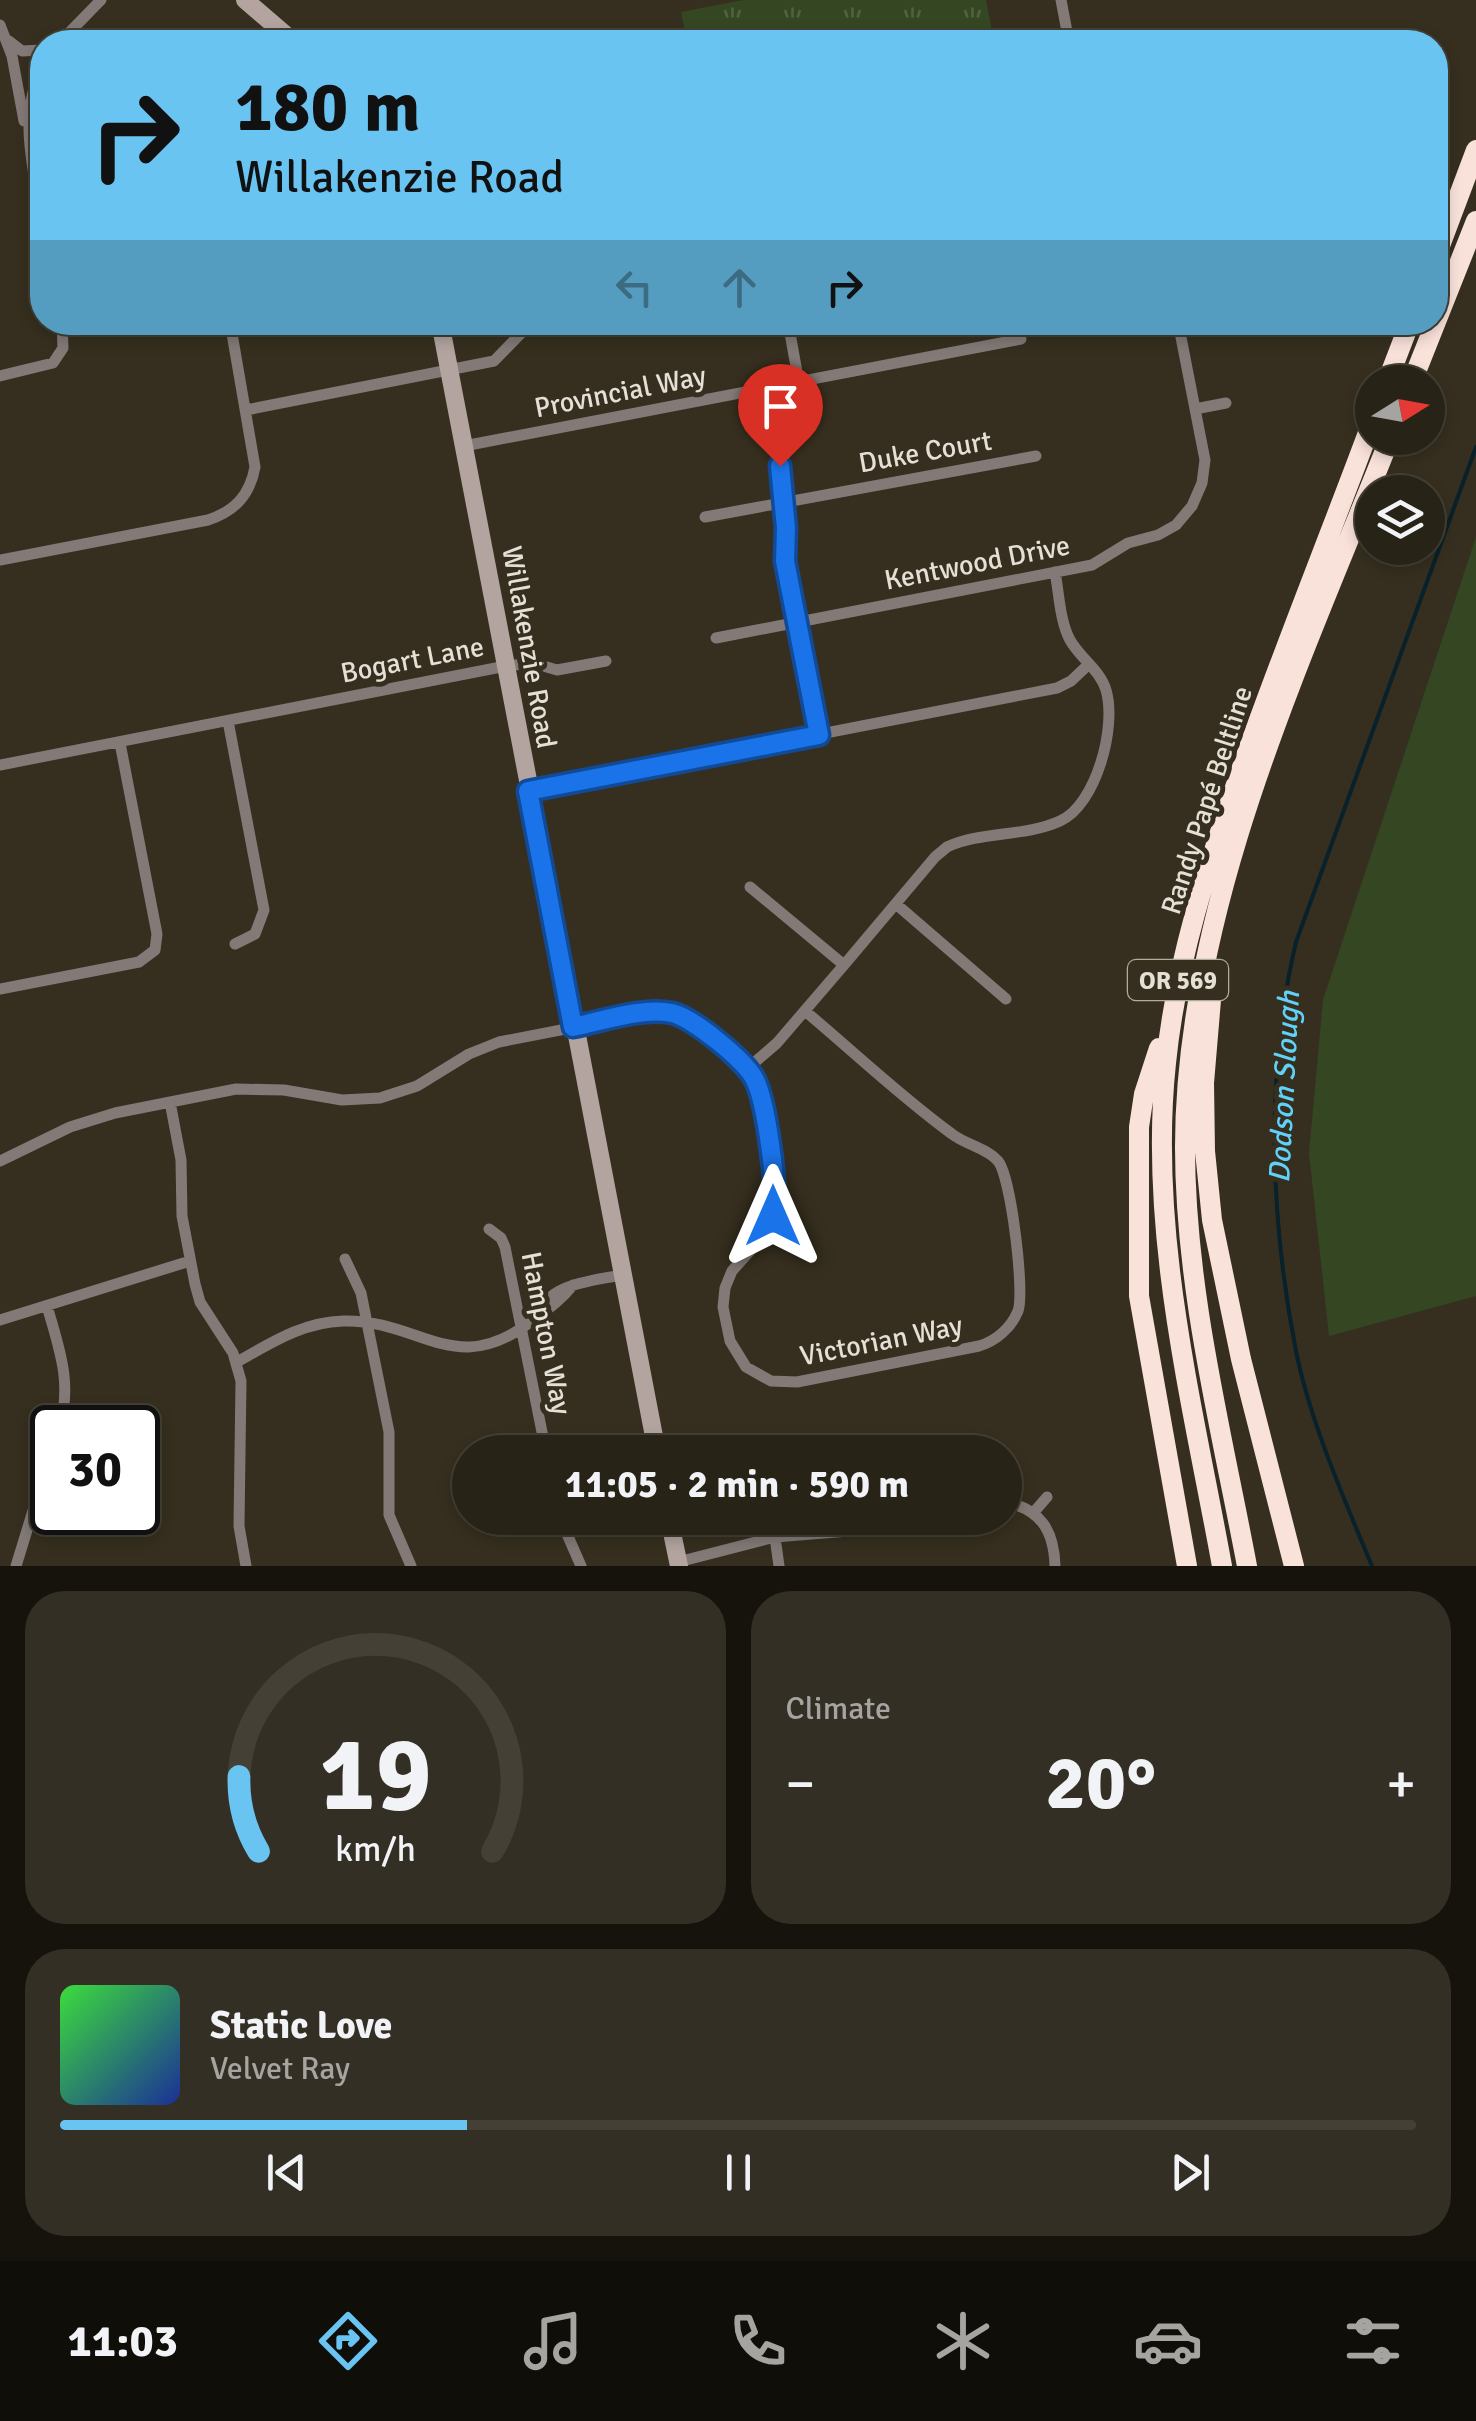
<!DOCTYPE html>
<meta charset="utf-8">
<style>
body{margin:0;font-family:Signika,sans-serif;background:#342f24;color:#f1f3f6;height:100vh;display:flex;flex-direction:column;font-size:38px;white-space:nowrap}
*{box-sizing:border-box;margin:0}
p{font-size:32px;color:#a5a4a1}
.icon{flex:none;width:55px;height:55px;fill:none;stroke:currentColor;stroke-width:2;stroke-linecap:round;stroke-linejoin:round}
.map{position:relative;height:1566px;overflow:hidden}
.side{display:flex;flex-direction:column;gap:25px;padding:25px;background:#16130d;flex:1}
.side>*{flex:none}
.banner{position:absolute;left:30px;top:30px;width:1418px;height:305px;border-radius:40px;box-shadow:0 5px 15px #0003,0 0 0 2px #444036;background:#69c4f1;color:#111;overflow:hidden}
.needle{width:65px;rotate:79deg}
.controls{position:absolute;left:1355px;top:365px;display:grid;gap:20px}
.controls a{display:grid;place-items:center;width:90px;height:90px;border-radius:50%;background:#282317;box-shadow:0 5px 15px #0003,0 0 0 2px #444036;font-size:50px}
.speed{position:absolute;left:30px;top:1405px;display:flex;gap:20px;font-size:50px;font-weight:700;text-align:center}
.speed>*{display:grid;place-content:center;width:130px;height:130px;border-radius:50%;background:#282317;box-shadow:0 5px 15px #0003,0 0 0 2px #444036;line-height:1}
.speed .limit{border:5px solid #111;border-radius:15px;background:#fff;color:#111}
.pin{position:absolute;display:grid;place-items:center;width:85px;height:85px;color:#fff;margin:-102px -42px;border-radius:50% 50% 50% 0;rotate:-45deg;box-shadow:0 0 10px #0007}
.pin .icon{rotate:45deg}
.me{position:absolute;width:110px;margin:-55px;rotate:0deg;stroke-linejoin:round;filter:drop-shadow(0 0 8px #0008)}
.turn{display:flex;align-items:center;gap:35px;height:210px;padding:0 40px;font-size:45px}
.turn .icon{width:130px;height:130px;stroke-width:2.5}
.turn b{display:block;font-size:70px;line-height:85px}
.lanes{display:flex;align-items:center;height:95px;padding:0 40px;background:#0003;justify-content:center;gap:50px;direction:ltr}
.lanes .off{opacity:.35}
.big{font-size:75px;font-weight:800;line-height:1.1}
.side .widget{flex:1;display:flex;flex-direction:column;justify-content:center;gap:15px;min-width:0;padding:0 35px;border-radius:40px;background:#342f24}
.side .dial{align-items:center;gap:0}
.dial svg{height:260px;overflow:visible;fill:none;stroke:#444036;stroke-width:7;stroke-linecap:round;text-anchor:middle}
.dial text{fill:#f1f3f6;stroke:none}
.song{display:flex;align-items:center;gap:30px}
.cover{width:120px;height:120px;border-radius:15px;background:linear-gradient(135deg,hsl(120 70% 55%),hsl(230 70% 35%))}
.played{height:10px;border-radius:5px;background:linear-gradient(90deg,#69c4f1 30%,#444036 30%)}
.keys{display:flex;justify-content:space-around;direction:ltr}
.heat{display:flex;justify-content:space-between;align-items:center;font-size:55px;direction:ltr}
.side .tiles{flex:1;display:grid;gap:25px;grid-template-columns:1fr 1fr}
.widget:last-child{grid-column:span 2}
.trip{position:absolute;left:452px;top:1435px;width:570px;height:100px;border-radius:50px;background:#282317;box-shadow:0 5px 15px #0003,0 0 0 2px #444036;font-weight:800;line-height:100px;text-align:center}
.tabs{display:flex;height:160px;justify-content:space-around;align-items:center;background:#100e09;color:#a5a4a1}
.tabs .icon{width:70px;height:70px}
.tabs .selected{color:#69c4f1}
.tabs b{font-size:45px;color:#f1f3f6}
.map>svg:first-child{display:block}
.grass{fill:#344722}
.park{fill:url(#park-tufts)}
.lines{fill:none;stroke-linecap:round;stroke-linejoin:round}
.stream{stroke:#08212a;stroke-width:4}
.street{stroke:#837a77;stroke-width:11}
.secondary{stroke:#b3a49f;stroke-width:18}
.highway{stroke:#f9e2da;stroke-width:20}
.route-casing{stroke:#114b97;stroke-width:25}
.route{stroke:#1a73e8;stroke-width:18}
.labels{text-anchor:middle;stroke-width:10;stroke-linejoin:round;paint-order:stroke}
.shield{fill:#362f1f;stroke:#b0ab9f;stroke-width:2.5}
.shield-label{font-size:25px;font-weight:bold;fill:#e4e0d6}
.street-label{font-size:28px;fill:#e4e0d6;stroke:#362f1f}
.water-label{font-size:30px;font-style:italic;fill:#60d1f8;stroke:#362f1f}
</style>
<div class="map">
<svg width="1476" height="1566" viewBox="0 0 1476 1566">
<defs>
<pattern id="park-tufts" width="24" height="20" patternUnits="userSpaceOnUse" patternTransform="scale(2.5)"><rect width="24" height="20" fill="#344722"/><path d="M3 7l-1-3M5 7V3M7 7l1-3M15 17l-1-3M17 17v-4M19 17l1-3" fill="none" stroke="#516141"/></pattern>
</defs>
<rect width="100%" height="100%" fill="#362f1f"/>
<path class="grass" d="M1476,537v759l-147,40 -20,-183 14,-153z"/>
<path class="park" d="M744,0h242l8,42h-307l-6,-30z"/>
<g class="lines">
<path class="stream" d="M1372,1566c-28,-67 -62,-145 -76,-215 -26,-132 -31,-278 0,-409l180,-495"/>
<path class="street" d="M1061,0l8,42
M0,25l12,31 12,65
M9,41l13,10 20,-1
M60,42l41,-42
M42,67c-24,50 -9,100 0,152
M788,322l14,78 -23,73 7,50 -1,38 34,174
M0,376l53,-13 10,-15 -1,-26
M1195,409l31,-6
M246,410l248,-49 38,-39
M464,446l557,-107
M705,517l331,-61
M0,560l208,-40c27,-9 42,-25 47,-53l-25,-145
M716,638l376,-73 36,-22 30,-8 18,-10 16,-19 10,-23 3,-23 -27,-138
M228,721l36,189 -9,24 -20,10
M0,765l506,-99 27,-3 24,7 49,-9
M528,791l529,-103 14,-7 18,-17
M896,904l110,95
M844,965l91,-108 12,-10c34,-16 78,-10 113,-26 36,-16 57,-94 46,-131 -6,-20 -26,-32 -36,-50 -10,-18 -11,-47 -15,-68
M0,989l139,-27 16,-12 2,-16 -37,-191
M747,1069l30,-26 67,-78 -94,-78
M170,1102l11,58 1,56 13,68 5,18 33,51 8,28 -2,145 7,40
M0,1161l70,-34 45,-14 121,-24 48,1 58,10 38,-2 37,-12 52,-32 30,-12 154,-30 28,3 66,54 10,15 19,101v20l-10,28 -34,38 -7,17 -2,19 7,34 16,26 25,14 26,1 182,-36c17,-5 32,-18 39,-35 7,-18 -7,-134 -20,-150 -11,-13 -32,-16 -46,-27 -51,-37 -98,-82 -147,-123
M489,1229l12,9 4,9 41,205
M345,1259l16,34 28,139v83l22,51
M47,1306c12,42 26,78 12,122
M535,1319c13,-36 53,-37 86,-44
M0,1320l190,-59
M237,1362c34,-19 66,-40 106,-41 78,-2 112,60 190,-1 15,-11 28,-20 40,-35
M1005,1502c36,7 49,29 50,64
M1034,1512l13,-15
M560,1518l21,48
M775,1537l4,29
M678,1562l97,-25 86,-7 51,-12
M16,1566l36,-117"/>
<path class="secondary" d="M245,0l49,42
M440,322l217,1130
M669,1518l10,48"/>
<path class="highway" d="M1435,259l41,-109
M1387,382l23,-60
M1412,382l64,-161
M1212,988l-8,95 1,68 7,69 29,139 53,207
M1159,1048l-15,46 -5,33v169l48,270
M1222,1566c-30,-165 -74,-335 -56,-503 10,-101 42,-198 75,-293 41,-117 88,-232 131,-348
M1247,1566c-26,-138 -62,-278 -62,-419 0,-243 117,-487 205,-709"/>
</g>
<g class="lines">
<g class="route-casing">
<path id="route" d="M773,1216c6,-25 -7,-114 -18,-136 -9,-19 -63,-63 -83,-67 -30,-6 -69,8 -99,14l-45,-236 291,-56 -34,-174 1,-33 -6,-62"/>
</g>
<use href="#route" class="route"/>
</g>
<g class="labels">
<rect class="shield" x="1128" y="960" width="100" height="40" rx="8"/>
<g class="shield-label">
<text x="1178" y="989">OR 569</text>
</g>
<g class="street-label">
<text transform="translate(620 391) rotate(-11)" y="10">Provincial Way</text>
<text transform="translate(925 451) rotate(-10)" y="10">Duke Court</text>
<text transform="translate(977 562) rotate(-11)" y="10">Kentwood Drive</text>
<text transform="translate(530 647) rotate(80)" y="10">Willakenzie Road</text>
<text transform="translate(412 659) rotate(-11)" y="10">Bogart Lane</text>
<text transform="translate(1206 800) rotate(-72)" y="10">Randy Papé Beltline</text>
<text transform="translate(547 1333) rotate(79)" y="10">Hampton Way</text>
<text transform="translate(881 1340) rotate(-11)" y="10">Victorian Way</text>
</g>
<g class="water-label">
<text transform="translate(1284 1087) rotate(-87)" y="10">Dodson Slough</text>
</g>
</g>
</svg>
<div class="controls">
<a><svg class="needle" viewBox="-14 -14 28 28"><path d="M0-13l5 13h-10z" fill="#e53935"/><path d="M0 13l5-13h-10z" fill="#a5a4a1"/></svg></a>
<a><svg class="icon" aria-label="layers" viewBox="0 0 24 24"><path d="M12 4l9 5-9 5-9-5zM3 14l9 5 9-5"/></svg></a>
</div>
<div class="speed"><div class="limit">30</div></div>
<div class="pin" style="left:780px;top:466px;background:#d93025"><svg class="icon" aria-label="arrive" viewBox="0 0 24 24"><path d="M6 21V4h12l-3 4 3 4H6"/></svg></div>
<svg class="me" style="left:773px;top:1216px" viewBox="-20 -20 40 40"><path d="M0-17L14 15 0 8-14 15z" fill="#1a73e8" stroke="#fff" stroke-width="4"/></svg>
<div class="trip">11:05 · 2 min · 590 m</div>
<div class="banner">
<div class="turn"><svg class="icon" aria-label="right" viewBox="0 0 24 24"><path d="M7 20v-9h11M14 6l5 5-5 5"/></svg><div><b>180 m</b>Willakenzie Road</div></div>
<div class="lanes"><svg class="icon off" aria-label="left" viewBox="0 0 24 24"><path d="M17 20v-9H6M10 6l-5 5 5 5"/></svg><svg class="icon off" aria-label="ahead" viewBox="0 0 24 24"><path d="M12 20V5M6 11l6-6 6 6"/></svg><svg class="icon" aria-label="right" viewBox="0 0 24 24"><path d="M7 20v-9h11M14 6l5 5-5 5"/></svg></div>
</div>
</div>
<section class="side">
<div class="tiles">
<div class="widget dial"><svg viewBox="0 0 100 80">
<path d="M14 69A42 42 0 1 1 86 69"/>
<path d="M14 69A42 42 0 0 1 8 46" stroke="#69c4f1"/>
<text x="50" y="56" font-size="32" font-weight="700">19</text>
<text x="50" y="72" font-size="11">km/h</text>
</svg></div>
<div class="widget"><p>Climate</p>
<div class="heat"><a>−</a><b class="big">20°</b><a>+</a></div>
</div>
<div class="widget">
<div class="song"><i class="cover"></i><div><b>Static Love</b><p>Velvet Ray</p></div></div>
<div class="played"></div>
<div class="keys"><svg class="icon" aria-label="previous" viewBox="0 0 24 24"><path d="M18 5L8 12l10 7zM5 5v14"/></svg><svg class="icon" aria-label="pause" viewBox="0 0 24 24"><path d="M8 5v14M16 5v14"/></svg><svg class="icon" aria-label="next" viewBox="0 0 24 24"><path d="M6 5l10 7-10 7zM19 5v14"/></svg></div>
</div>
</div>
</section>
<nav class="tabs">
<b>11:03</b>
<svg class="icon selected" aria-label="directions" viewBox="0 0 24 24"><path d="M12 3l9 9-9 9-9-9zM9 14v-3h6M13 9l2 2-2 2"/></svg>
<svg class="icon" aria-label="music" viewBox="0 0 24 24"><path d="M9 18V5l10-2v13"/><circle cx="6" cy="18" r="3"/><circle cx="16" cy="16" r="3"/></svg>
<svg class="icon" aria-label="phone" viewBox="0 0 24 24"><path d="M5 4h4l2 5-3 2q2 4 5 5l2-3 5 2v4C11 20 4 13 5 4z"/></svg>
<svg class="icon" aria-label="climate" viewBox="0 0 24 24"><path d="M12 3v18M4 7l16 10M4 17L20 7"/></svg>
<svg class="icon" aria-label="car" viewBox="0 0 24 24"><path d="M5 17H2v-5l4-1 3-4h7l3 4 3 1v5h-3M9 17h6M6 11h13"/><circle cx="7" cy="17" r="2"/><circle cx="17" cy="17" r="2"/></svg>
<svg class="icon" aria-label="filters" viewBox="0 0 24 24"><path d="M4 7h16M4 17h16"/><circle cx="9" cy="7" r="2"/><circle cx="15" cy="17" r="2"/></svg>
</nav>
